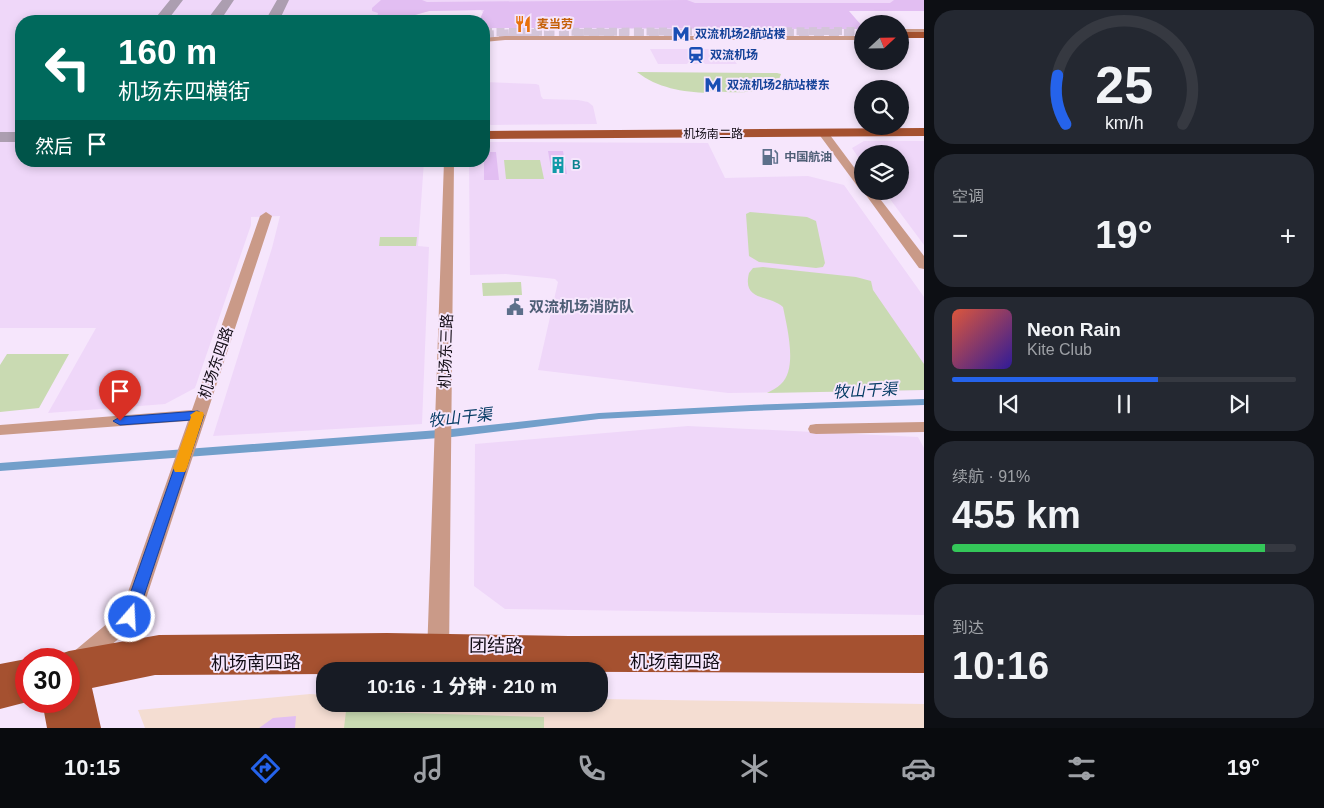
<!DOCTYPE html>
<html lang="zh">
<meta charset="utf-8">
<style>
body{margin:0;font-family:Helvetica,"Noto Sans SC",sans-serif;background:#242831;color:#f1f3f6;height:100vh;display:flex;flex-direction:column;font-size:19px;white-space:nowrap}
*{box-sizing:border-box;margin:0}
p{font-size:16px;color:#9ea1a6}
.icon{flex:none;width:28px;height:28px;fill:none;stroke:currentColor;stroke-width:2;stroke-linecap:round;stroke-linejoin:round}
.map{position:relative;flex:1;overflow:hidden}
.details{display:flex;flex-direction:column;gap:10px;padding:10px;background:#0d0f14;width:400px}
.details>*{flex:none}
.hud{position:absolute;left:15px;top:15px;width:475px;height:152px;border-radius:20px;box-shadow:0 2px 8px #0003;background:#00695c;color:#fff;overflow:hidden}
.needle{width:32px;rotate:68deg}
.controls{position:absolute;left:854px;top:15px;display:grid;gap:10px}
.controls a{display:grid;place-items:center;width:55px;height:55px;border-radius:50%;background:#171b24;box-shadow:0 2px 8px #0003;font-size:25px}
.speed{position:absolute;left:15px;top:648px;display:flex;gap:10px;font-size:25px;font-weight:700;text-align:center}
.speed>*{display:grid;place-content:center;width:65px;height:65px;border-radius:50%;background:#171b24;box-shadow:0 2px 8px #0003;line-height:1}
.speed .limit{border:8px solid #d22;background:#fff;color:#111}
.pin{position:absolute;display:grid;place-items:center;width:42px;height:42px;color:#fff;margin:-51px -21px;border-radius:50% 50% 50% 0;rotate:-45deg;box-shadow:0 0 5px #0007}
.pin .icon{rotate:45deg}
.me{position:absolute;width:55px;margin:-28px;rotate:19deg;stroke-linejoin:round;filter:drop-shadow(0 0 4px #0008)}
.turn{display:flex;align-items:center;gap:18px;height:105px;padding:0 20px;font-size:22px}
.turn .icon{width:65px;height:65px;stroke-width:2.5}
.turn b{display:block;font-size:35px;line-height:42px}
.then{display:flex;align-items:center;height:48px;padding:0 20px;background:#0003;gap:10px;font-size:19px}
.big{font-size:38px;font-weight:800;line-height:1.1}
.details .widget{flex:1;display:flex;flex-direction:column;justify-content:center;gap:8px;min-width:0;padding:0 18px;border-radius:20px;background:#242831}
.details .dial{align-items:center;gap:0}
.dial svg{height:130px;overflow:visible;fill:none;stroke:#363941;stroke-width:7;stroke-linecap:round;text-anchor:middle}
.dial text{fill:#f1f3f6;stroke:none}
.song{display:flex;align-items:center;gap:15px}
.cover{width:60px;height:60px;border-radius:8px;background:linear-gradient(135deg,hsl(10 70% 55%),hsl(250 70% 35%))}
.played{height:5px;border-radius:2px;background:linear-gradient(90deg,#2563eb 60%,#363941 60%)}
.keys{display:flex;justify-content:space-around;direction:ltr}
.heat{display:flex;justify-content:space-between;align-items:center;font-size:28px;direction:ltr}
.charge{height:8px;border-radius:4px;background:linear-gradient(90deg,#34c759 91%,#363941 0)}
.trip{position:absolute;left:316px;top:662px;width:292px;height:50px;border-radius:20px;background:#171b24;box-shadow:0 2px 8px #0003;font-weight:800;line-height:50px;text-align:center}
.tab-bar{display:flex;height:80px;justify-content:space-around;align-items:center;background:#090b0e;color:#9ea1a6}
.tab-bar .icon{width:35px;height:35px}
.tab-bar .active{color:#2563eb}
.tab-bar b{font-size:22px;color:#f1f3f6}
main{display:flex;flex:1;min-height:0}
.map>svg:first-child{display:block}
.built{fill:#efd7f9}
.education{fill:#f4ddd2}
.green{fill:#c9dab2}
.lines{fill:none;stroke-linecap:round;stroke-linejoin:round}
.canal{fill:#729fca;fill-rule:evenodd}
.taxiway{fill:#ac9eb0;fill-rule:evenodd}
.building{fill:#e2bef2}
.minor-tunnel{stroke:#d4c5d9;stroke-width:8;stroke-dasharray:8 4.5;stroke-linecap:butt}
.major-tunnel{stroke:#d4c5d9;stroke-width:10;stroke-dasharray:10 5;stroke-linecap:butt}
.minor{fill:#ca9a88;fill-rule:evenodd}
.major{fill:#a55130;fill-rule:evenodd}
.route{fill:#2563eb;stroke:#184099}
.slow{fill:#f59e0b}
.labels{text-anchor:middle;stroke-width:4;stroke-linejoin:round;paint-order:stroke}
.far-food-label{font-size:12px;font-weight:bold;fill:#c56008;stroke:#f6e6fc;text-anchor:start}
.far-transit-label{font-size:12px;font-weight:bold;fill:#164399;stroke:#f6e6fc;text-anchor:start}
.far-street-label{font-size:12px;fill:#120c15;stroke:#f6e6fc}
.far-service-label{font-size:12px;font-weight:bold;fill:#4e5e75;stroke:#f6e6fc;text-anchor:start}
.far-culture-label{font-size:12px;font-weight:bold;fill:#0d838f;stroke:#f6e6fc;text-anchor:start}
.service-label{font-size:15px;font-weight:bold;fill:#4e5e75;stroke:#f6e6fc;text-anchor:start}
.street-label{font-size:15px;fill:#120c15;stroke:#f6e6fc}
.water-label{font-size:16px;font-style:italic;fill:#043a63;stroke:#f6e6fc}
.near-street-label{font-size:18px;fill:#120c15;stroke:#f6e6fc}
</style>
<main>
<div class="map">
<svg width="924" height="728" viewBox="0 0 924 728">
<rect width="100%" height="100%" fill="#f6e6fc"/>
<path class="built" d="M0,0h924v11h-80l16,12 2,6 -378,-1v-7h-4l3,-8 -2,-3 -52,1 -21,6 -1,4h-386v140h403l-6,85 11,1 -7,177 -209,12 59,-188 8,-32 -29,1v8l-56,163 -30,16 -117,9 48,-85h-96z
M650,49h76l11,15h-79z
M484,82l52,2 3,1 2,11 2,3 35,1 10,2 5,4 4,18 -106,1 -7,-3z
M864,141h60v104l-40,-54h16v-37h-38v9l-10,-15z
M484,142l224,1 17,35 83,-2 36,9 80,112v93l-196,3 -190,-23 20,-88 -3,-3 -8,-1 -41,-4 -36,1 -1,-114h15z
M688,426l230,11 6,11v167l-419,-6 -31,-23 1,-142z"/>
<path class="education" d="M310,694l15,1v9h275v-5l324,5v24h-779l-7,-18z"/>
<path class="green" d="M637,72l140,1 4,1 -3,8c-23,14 -46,10 -70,9v2c-25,-1 -51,-5 -71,-21z
M504,160h36l4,19h-38z
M750,212l57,5 9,4 9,42 -2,4 -7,1 -57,-6 -10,-6 -3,-42z
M380,237h37l-1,9h-37z
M763,267l93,10 15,4 2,9 51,74v26l-157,3c5,-3 10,-5 14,-9 17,-15 6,-57 2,-77 -15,-13 -41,-5 -34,-34l4,-5z
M521,282l1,13 -39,1 -1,-13z
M7,354h62l-30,54 -39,4v-47z
M346,711l198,6v11h-200z"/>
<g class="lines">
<path class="canal" d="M924,399v6l-173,6 -152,8 -147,18 -452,34v-8l452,-34 147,-16 152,-8z"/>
<path class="taxiway" d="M170,0h13l-16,21h-14z
M222,0h12l-14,21h-14z
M277,0h12l-10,21h-14z
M0,132h21v10h-21z"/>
</g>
<path class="building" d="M381,0h41l5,2 260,-2 8,3h195l4,-3h30v11h-75l13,15v3l-378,-1v-7h-5l5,-11 -55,1 -21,6 -1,4h-31l2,-8 -6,-2v-3z
M548,151h15l4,23h-15z
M484,152h12l3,28h-15z
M296,716l-1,12h-36l14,-10z"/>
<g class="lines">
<path class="minor-tunnel" d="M484,32l378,-1"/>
<path class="major-tunnel" d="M484,36l29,-2h349"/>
<path class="minor" d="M900,29h24v4h-24z
M505,36h357v4h-357l-21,2v-4z
M823,130l4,1 35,47v10l-4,-1 -40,-54z
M444,161h10l-5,494 -4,6 -7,3 -7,-3 -4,-6z
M863,191h11l50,65v13l-5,-1z
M266,212l6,4 -132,401 -3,6 -49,42 -8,3 -8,-3 -3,-6 3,-6 49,-41 67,-191 -188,14v-10l192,-15 68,-194z
M924,422v10l-108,2 -6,-1 -2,-4 2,-4 6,-1z"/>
<path class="major" d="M900,32h24v6h-24z
M924,128v8l-440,3v-8z
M387,633l182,3 355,-1v38l-599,-2v3l-170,1 -63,13 9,40h-54l-5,-27h27v-42h-12l3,-5 9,-3 90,-16z
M26,659v42h5l-31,8v-45z"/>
</g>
<path class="route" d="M198,411l6,4 -67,202 -2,4 -5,2 -6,-2 -2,-4 69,-197 -71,5 -7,-4 7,-4z"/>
<path class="slow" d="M196,411l7,1 1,3 -17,53 -2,4h-10l-2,-4 18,-51 -1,-2z"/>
<defs>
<g id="restaurant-bare" transform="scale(1.35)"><path d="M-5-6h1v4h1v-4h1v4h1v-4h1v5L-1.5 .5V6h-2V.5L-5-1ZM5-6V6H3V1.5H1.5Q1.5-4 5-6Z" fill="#e8710a" stroke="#f6e6fc" stroke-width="2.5" paint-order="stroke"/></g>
<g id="metro-bare" transform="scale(1.35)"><path d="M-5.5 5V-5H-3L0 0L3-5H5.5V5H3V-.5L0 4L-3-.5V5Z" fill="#1a4fb4" stroke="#f6e6fc" stroke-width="2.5" paint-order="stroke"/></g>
<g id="station-bare" transform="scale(1.35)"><path d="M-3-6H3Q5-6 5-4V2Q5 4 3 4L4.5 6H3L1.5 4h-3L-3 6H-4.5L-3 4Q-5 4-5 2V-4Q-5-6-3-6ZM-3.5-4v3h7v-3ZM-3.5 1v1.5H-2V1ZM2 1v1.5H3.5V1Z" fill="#1a4fb4" stroke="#f6e6fc" stroke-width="2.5" paint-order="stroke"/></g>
<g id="fuel-bare" transform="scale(1.35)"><path d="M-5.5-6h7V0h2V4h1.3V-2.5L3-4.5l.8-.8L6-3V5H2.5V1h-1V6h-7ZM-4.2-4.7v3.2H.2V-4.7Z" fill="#5c6f8a" stroke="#f6e6fc" stroke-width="2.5" paint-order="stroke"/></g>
<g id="building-bare" transform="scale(1.35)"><path d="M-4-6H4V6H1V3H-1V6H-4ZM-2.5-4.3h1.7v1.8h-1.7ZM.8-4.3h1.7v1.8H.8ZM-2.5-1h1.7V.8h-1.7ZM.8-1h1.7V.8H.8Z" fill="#0f9aa8" stroke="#f6e6fc" stroke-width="2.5" paint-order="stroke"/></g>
<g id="civic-bare" transform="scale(1.35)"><path d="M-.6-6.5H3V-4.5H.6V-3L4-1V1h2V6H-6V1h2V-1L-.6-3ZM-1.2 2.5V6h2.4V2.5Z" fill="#5c6f8a" stroke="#f6e6fc" stroke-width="2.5" paint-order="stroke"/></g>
</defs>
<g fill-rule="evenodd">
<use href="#restaurant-bare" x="523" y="24"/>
<use href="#metro-bare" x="681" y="34"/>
<use href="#station-bare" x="696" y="55"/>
<use href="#metro-bare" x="713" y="85"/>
<use href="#fuel-bare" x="770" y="157"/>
<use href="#building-bare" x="558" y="165"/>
<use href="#civic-bare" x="515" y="307"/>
</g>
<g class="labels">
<g class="far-food-label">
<text x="537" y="28">麦当劳</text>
</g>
<g class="far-transit-label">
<text x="695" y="38">双流机场2航站楼</text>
<text x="710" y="59">双流机场</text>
<text x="727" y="89">双流机场2航站楼东</text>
</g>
<g class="far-street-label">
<text x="713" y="138">机场南二路</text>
</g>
<g class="far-service-label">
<text x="784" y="161">中国航油</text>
</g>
<g class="far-culture-label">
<text x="572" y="169">B</text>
</g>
<g class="service-label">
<text x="529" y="312">双流机场消防队</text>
</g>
<g class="street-label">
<text transform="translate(446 351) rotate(-88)" y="5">机场东三路</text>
<text transform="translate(216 363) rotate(-71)" y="5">机场东四路</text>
</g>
<g class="water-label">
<text transform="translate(865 390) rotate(-3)" y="6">牧山干渠</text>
<text transform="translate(460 417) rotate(-6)" y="6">牧山干渠</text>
</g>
<g class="near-street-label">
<text transform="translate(496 646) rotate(1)" y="6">团结路</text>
<text x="675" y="668">机场南四路</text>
<text transform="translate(256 663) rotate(-1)" y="6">机场南四路</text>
</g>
</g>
</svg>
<div class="controls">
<a><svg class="needle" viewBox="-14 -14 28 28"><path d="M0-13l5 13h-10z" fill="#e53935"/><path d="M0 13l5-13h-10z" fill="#9ea1a6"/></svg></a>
<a><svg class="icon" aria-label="search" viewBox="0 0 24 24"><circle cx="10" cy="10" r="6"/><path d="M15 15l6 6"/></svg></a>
<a><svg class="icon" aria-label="layers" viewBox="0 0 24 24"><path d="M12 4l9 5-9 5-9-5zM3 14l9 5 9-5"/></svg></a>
</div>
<div class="speed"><div class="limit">30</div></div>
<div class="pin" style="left:120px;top:421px;background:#d93025"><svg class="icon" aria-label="arrive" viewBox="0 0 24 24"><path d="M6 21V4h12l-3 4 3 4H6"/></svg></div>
<svg class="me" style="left:130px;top:617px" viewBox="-20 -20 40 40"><circle r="17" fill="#2563eb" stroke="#fff" stroke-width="3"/><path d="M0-11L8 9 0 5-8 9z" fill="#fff"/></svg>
<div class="trip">10:16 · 1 分钟 · 210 m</div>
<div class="hud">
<div class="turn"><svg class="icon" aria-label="left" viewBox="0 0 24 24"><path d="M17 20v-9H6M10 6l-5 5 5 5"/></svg><div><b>160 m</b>机场东四横街</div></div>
<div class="then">然后<svg class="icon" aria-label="arrive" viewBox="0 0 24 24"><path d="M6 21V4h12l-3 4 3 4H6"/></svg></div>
</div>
</div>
<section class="details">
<div class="widget dial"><svg viewBox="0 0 100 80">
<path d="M14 69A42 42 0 1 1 86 69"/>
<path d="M14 69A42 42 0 0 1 9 39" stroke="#2563eb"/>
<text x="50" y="56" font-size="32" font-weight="700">25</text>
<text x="50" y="72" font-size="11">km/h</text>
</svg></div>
<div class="widget"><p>空调</p>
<div class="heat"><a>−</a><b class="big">19°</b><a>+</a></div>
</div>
<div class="widget">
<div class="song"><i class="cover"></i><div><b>Neon Rain</b><p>Kite Club</p></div></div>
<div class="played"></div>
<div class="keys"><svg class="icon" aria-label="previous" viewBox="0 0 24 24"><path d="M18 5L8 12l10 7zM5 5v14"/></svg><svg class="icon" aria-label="pause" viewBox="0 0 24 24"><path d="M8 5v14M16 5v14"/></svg><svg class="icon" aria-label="next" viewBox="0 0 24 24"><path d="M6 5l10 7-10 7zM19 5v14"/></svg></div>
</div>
<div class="widget"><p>续航 · 91%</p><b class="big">455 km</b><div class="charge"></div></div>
<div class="widget"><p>到达</p><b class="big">10:16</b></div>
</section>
</main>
<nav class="tab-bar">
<b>10:15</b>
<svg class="icon active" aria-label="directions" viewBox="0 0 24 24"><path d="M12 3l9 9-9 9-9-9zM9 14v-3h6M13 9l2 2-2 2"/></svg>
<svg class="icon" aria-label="music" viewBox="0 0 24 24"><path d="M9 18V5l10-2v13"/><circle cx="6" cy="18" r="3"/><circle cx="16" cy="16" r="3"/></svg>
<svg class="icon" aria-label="phone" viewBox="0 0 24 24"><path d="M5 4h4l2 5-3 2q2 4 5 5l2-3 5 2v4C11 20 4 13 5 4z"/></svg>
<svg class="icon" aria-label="climate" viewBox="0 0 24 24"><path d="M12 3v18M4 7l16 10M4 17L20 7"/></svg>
<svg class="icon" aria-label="car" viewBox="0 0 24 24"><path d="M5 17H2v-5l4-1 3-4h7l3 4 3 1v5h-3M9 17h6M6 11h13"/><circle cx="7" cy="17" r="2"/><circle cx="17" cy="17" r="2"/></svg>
<svg class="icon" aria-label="filters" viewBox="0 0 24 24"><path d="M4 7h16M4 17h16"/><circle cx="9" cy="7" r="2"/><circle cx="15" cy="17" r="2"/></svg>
<b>19°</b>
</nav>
